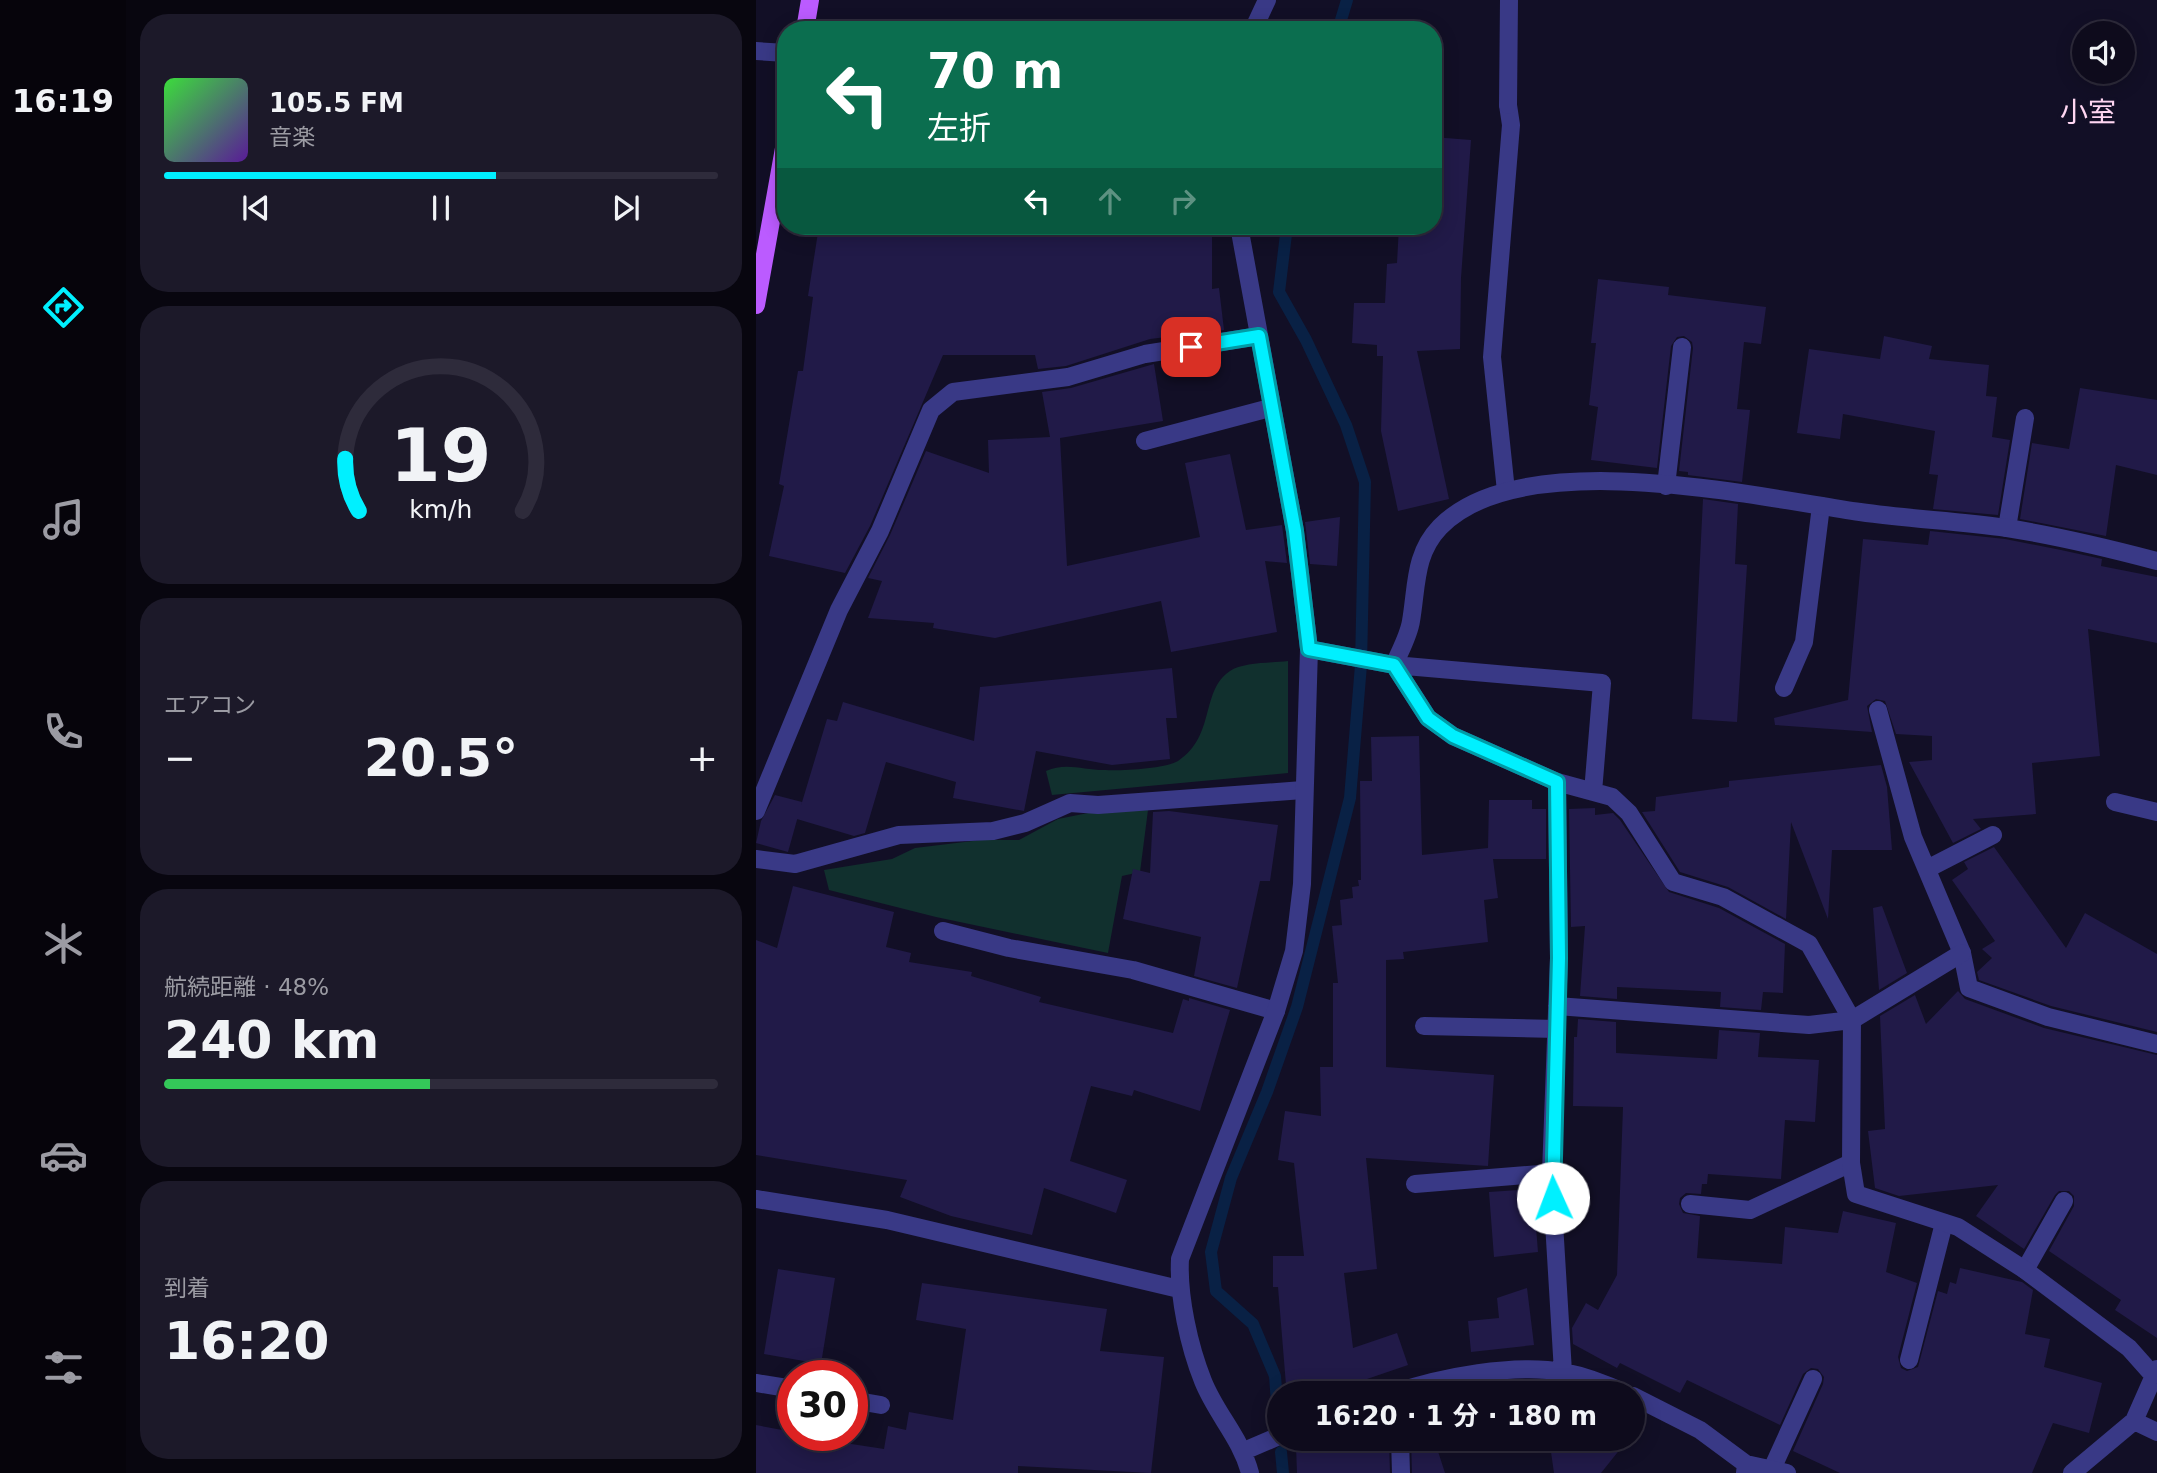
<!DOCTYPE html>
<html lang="ja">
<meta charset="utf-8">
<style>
body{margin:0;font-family:"DejaVu Sans","Noto Sans JP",sans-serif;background:#1c1929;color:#f1f3f6;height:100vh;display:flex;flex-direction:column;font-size:26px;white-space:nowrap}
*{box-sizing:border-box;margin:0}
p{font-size:23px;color:#9b9ba3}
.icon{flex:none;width:38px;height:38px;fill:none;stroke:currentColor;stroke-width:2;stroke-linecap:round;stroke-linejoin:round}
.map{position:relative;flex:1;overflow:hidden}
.panel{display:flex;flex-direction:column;gap:14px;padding:14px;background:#08060f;width:630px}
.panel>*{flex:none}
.hud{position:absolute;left:21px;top:21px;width:665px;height:214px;border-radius:28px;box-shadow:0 4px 18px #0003,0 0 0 2px #2e2b3b;background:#0b6e4f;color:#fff;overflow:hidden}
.fabs{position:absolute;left:1316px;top:21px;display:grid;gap:14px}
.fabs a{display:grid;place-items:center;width:63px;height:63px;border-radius:50%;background:#0e0b1c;box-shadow:0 4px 18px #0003,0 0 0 2px #2e2b3b;font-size:35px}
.speed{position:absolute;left:21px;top:1360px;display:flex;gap:14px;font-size:35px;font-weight:700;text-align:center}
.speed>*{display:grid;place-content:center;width:91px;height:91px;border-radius:50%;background:#0e0b1c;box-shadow:0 4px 18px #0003,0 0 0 2px #2e2b3b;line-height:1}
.speed .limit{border:10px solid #d22;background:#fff;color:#111}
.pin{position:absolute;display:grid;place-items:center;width:60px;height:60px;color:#fff;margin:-30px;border-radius:14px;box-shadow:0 4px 10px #0006}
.me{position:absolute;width:77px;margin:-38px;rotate:358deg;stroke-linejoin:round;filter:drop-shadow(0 0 5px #0008)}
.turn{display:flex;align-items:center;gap:24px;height:147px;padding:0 35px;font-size:32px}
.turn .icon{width:91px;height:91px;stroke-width:2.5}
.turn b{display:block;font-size:49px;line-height:60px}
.lanes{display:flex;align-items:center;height:66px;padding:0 35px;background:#0003;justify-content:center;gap:35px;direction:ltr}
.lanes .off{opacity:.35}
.big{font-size:52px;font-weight:700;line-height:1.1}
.panel .card{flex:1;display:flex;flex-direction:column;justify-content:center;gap:10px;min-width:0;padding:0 24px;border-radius:28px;background:#1c1929}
.panel .dial{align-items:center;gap:0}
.dial svg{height:182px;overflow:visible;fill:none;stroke:#2e2b3b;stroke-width:7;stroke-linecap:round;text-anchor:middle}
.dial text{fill:#f1f3f6;stroke:none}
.song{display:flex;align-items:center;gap:21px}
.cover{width:84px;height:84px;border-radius:10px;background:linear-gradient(135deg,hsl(120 70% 55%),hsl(270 70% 35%))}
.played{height:7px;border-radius:4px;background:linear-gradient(90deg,#00f0ff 60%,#2e2b3b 60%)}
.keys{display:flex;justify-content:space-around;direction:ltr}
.heat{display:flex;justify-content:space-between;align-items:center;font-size:38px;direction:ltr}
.charge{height:10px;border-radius:5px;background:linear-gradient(90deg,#34c759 48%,#2e2b3b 0)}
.trip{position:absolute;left:511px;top:1381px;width:378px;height:70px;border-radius:35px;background:#0e0b1c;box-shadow:0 4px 18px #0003,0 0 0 2px #2e2b3b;font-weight:700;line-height:70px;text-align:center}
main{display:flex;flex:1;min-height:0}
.menu{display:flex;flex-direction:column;width:126px;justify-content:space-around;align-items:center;background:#06040b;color:#9b9ba3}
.menu .icon{width:49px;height:49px}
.menu .active{color:#00f0ff}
.menu b{font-size:32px;color:#f1f3f6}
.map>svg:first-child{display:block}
.green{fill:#11302e}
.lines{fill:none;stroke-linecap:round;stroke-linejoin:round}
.stream{stroke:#092145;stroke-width:12}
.building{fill:#211a48}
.service{stroke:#393986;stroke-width:18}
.minor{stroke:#393986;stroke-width:18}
.primary{stroke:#bb5bff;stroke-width:18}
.route-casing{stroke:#009ca6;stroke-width:18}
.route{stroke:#00f0ff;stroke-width:12}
.labels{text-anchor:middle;stroke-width:7;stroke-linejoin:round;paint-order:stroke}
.quarter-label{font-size:28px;fill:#ffd6f2;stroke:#120f26}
</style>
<main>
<nav class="menu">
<b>16:19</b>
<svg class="icon active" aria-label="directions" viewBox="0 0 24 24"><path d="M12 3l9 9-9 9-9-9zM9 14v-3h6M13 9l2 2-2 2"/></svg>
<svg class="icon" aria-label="music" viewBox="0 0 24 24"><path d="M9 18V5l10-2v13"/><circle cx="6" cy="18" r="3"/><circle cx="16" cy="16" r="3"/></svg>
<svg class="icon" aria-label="phone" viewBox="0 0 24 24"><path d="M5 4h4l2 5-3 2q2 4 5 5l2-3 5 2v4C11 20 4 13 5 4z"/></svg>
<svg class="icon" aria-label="climate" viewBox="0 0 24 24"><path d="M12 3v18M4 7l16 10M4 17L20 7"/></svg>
<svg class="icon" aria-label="car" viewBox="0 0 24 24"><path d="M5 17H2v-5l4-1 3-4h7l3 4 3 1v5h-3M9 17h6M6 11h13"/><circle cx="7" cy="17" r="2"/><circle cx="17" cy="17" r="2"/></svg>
<svg class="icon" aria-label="filters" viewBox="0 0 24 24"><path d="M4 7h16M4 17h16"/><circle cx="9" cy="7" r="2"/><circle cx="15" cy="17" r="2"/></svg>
</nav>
<section class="panel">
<div class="card">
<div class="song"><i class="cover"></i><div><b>105.5 FM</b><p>音楽</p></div></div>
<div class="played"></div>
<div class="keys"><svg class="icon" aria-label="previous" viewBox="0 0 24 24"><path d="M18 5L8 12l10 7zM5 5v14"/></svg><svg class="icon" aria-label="pause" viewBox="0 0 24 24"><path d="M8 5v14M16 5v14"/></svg><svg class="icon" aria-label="next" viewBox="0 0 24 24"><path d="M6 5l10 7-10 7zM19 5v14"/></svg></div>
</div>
<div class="card dial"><svg viewBox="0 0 100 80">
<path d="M14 69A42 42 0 1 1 86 69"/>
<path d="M14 69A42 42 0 0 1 8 46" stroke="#00f0ff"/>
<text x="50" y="56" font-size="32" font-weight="700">19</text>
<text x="50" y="72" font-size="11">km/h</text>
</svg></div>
<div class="card"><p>エアコン</p>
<div class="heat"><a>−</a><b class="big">20.5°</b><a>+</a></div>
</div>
<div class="card"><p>航続距離 · 48%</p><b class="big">240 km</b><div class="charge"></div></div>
<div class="card"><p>到着</p><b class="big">16:20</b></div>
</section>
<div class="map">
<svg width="1401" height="1473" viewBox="0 0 1401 1473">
<rect width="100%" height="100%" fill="#120f26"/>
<path class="green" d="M532,661v112l-236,22 -6,-24c20,-9 37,-1 58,-1 16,1 61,-1 74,-9 38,-25 22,-70 52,-90 13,-9 42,-8 58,-10z
M392,810l-8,62 -18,4 -14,77 -172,-36 -107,-27 -5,-20 68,-11 23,-11 66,-8h38l39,-21 40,-8z"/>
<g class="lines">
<path class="stream" d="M582,30l9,-30
M522,1416l-3,-40 -22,-52 -37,-33 -5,-39 20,-74 36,-86 30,-85 53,-209 11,-133 4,-183 -19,-57 -40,-85 -27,-48 8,-66
M525,1452l2,21"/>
</g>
<path class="building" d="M677,137l38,3 -10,138 -1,71 -43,2 32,148 -51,12 -17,-80 2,-75h-6v-11l-25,-2 2,-40h31l2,-39 10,-1 2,-37h34z
M63,226h65l113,6v3l215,-3v57l7,-1 5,42 -74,9 -84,27 -28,3 -3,-14h-92l-73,171 -25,47 -76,-17 15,-70 -5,-2 19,-113h5l10,-74 -5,-1z
M842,279l71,8 -1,8 98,12 -5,37 -17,-2 -7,67 13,1 -8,72 -54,-7v-3l-9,-1 14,-123 -1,-6 -8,-6 -7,1 -6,9 -14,122 -66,-8 7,-53 -9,-2 7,-62h-5z
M1128,336l48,10 -3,13 60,6 -3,31 11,1 -5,40 18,3 -12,75 -65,-6 5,-34 -9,-1 6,-43 -92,-17 -3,25 -43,-6 12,-84 71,10z
M398,364l9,57 -103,17 7,128 133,-29 -15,-74 45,-9 16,76 36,-5 5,38 -22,-2 12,71 -106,20 -10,-51 -166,37 -62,-10 1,-5 -66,-5 14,-37 -14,-3 22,-43 36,-84 63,22 -1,-33 62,-3 -8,-45 29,-4z
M1324,388l77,12v75l-41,-10 -10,71 -86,-17 12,-76 37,6z
M947,499l35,5 -3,60 12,1 -10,157 -45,-3z
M584,517l-3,49 -27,-2 -5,-42z
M1174,531l75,8 56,11 41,9 -1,7 56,11v66l-69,-14 12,127 -68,7 4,51 -63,5 8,10 -28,14 -44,-81 23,-2v-24l-36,-2 -11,-33 -9,-2 -9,7 5,26 -97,-7 -1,-7 74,-18 15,-161 65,6z
M416,668l5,50h-11l4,41 -58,6 -76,-14 -12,60 -71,-13 3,-16 -70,-20 -21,71 -11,3 -57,-17 30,-100 10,2 6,-19 131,39 6,-54z
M663,736l3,119 66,-7 1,-48h43v9h14v50h-53l5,39 -14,2 4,42 -85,10 1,7 -18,1v107l108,8 -6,91 -122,-8 11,111 -33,4 9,75 44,-15 11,32 -82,28h-26l-1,-9 -13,1 -8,-98h-5v-31h31l-10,-93 -16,-3 7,-49 36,5 -1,-49h13v-84h5l-6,-57 10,-1 -2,-25 13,-2 -1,-11 7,-1 -1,-6h3l-1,-99h12l-1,-44z
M1125,765l6,22 5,63h-60l-4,69 -37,-97 -5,97 -58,-32 -48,-15 -38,-60 13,-1 1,-14 73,-10v-6z
M19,795l27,7 -14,50 -32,-9 5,-22z
M839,808v7l18,-2 7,7 49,72 50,16 66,36 -2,49 -20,-1 -2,18 -41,-3 1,-15 -104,-5v12l-37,-3 5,-70 -14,1 -2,-118z
M413,811l109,14 -8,56h-10l-23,107 -43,-12 7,-39 -78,-18 10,-50 17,4 3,-61z
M1238,847l72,101 19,-35 72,41v78l-106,-26 -72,-26 -2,-8 15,-14 -10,-9 13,-8 -43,-61 16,-11 -4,-7z
M37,886l101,26 -8,35 25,6 -2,9 63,10 -1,4 70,21 -2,5 134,31 10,-34 6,2v-3l41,12 -30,101 -66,-21 -2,6 -41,-10 -21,75 57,19 -11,33 -72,-25 -12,47 -81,-19 -51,-19 7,-17 -151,-25v-215l21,8z
M1126,906l25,67 -28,17 -6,-82z
M1202,991l7,8 79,29 113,27v283l-42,-28 6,-10 -72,-49 25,-45v-10l-5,-5h-10l-4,4 -31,54 -48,-33 22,-31 -99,11 -24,-8 -7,-57 17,-2 -5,-113 35,-21 11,29z
M822,1019l38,3v31l101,6 2,-29 41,3 -2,24 61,3 -4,62 -30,-2 -4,59 -73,-5 -1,10h-5l-1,10 -15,-1 -6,5 -1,6 4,9 17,3 -3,42 85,6 3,-37 53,6 5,-22 53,12 -10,49 31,11 -19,74 3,11 6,3 11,-4 20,-76 9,3 3,-12 6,2 4,-16 62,14 11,8 -8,44 25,5 -6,28 58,16 -13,50 -36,-10 -21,50h-192l-47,-22 30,-67 1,-7 -6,-8 -7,-1 -8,6 -23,51 -93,-45 -7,13 -60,-30 -3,5 -44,-24 -1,-16 14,-25 12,7 19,-35 6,-168 -50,-1 1,-69h3z
M777,1189l5,63 -44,5 -5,-65z
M22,1269l57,9 -14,86 -57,-10z
M166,1283l185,26 -7,42 64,6 -13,116 -133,-7v7h-262v-48l37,7v3l91,14 4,-23 18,4 3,-18 44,8 13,-91 -50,-9z
M771,1288l7,57 -63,7 -3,-31 31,-3 -2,-20z
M793,1438h80l-28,35h-47z
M603,1439l1,4 29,-2 1,32h-93l-1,-27h7l-1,-4z
M678,1439l11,34h-33l-1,-33z"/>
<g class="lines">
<path class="service" d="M389,441l125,-33
M910,486l16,-139
M750,491l-14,-134 19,-232 -3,-20
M1251,528l18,-110
M1028,688l20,-46 17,-136
M1122,710l35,127 49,116 7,35 79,29 109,27
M1359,802l42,10
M0,859l39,5 104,-29 94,-4 32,-8 45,-20 28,2 205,-15
M1171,869l66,-34
M187,931l66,17 124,22 143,41
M668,1026l133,3
M659,1184l136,-11
M934,1204l60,6 101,-47
M1269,1270l39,-69
M1153,1360l35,-137
M644,1438l1,35
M1016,1469l41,-90"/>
<path class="minor" d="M497,30l14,-30
M0,51l30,2
M752,105l1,-105
M483,226l56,305 14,118 -7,235 -8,67 -18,60 -96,248c-2,37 9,87 23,122 13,33 38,57 47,92
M553,649l85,16c6,-14 15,-30 17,-44 6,-35 3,-67 29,-94 82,-84 316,-30 420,-15 49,7 99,9 147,16 50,8 101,20 150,33
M638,665l34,53 25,18 104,46 55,15 17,16 44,69 50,15 86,47 43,76 -1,143 5,31 102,33 67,43 104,78 24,27
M638,665l208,18 -9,109
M801,782l2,176 -8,215 12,199
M0,811l83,-201 41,-79 51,-121 22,-18 115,-15 77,-23 114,-18
M801,1006l252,19 43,-5 110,-67
M0,1199l131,21 292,69
M0,1383l37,6
M638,1393c48,-16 120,-30 170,-21 21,4 42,12 61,21
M877,1396l67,34 46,34 -1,9
M96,1400l29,5
M1378,1421l23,11
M488,1451l35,-15
M990,1464l41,9
M1316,1473l62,-52 23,-52"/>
<path class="primary" d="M49,30l5,-30
M0,305l30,-168"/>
</g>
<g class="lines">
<g class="route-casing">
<path id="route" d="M435,347l68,-11 36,195 14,118 85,16 34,53 25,18 104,46 2,176 -6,240"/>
</g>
<use href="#route" class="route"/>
</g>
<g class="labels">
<g class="quarter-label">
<text x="1332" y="122">小室</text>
</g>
</g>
</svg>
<div class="fabs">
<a><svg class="icon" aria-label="sound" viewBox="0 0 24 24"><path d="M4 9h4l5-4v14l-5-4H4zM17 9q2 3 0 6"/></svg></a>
</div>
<div class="speed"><div class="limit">30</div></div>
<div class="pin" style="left:435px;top:347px;background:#d93025"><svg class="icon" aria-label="arrive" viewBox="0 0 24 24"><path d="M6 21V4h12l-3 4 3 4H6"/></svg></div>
<svg class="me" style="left:797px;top:1198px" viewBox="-20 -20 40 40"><circle r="19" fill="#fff"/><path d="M0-13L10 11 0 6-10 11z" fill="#00f0ff"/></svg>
<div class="trip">16:20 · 1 分 · 180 m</div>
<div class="hud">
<div class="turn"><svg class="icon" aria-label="left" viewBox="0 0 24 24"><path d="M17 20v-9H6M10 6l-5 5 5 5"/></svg><div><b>70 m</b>左折</div></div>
<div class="lanes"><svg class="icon" aria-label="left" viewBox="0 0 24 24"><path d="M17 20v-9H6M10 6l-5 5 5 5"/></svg><svg class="icon off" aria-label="ahead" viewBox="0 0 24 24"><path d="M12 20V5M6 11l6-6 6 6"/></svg><svg class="icon off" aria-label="right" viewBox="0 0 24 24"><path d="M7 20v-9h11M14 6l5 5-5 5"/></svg></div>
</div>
</div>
</main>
